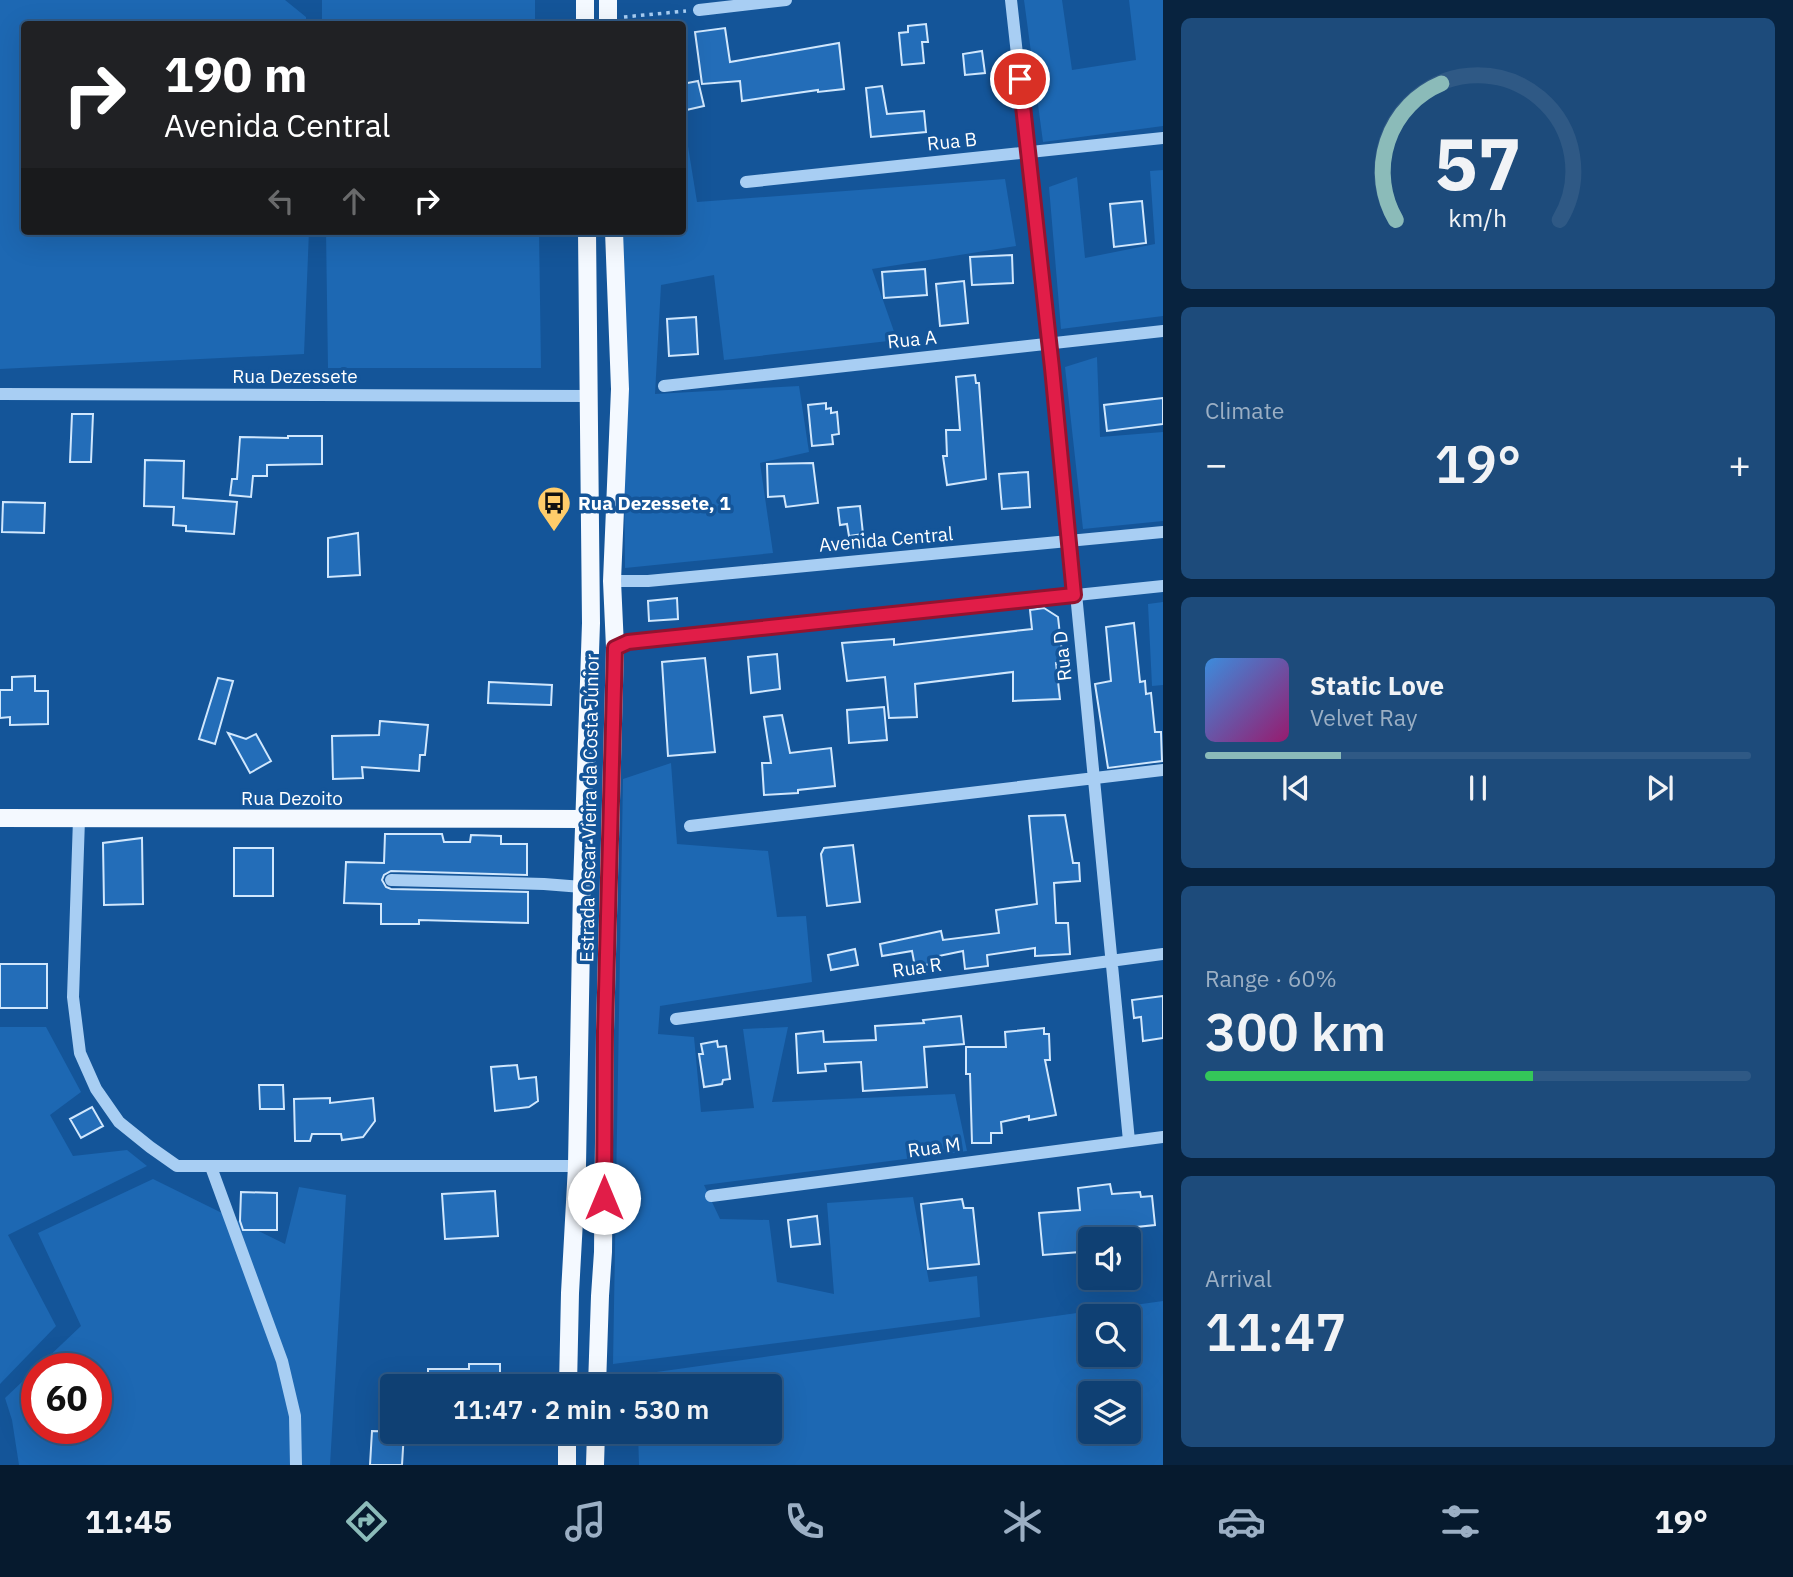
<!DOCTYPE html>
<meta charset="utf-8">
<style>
body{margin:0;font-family:"IBM Plex Sans",sans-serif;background:#1d4b7b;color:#f1f3f6;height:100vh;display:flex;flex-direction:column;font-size:26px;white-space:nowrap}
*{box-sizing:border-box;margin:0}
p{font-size:23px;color:#9bafc4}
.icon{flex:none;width:38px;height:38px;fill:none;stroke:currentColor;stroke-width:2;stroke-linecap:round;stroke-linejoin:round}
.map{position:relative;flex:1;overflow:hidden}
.details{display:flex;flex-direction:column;gap:18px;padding:18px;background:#08233f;width:630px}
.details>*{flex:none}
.guide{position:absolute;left:21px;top:21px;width:665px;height:214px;border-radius:7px;box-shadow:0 7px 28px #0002,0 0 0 2px #2f5985;background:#202124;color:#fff;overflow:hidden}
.tools{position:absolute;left:1078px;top:1227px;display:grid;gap:14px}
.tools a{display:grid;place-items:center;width:63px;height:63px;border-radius:7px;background:#0f4073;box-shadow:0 7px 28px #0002,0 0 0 2px #2f5985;font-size:35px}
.speed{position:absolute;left:21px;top:1353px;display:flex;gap:14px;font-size:35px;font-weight:700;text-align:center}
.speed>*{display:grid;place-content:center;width:91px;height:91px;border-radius:50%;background:#0f4073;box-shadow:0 7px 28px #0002,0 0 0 2px #2f5985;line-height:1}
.speed .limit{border:10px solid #d22;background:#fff;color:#111}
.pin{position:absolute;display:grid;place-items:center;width:60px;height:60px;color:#fff;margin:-30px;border:4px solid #fff;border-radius:50%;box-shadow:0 2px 7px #0007}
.me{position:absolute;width:77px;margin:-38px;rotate:0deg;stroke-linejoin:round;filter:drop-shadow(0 0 5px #0008)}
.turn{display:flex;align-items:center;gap:24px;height:147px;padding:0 28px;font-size:32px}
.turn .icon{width:91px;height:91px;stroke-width:2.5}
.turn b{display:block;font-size:49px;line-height:60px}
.lanes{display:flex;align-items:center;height:66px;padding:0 28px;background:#0003;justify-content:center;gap:35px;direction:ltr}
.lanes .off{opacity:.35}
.big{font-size:52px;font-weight:600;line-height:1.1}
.details .card{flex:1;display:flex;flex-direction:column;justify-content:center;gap:10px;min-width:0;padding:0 24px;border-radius:10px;background:#1d4b7b}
.details .dial{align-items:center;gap:0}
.dial svg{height:182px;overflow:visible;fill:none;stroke:#2f5985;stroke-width:7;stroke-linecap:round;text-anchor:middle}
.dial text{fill:#f1f3f6;stroke:none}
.song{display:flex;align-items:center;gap:21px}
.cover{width:84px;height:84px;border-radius:10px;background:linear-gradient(135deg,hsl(210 70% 55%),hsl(320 70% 35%))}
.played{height:7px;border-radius:4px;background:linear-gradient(90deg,#8bbbb9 25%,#2f5985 25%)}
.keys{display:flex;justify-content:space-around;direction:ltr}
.heat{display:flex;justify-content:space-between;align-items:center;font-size:38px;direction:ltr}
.charge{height:10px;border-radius:5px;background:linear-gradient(90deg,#34c759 60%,#2f5985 0)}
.trip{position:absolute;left:380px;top:1374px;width:402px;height:70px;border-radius:7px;background:#0f4073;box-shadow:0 7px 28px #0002,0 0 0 2px #2f5985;font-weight:600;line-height:70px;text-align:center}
.dock{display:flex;height:112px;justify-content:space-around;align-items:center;background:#061a2e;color:#9bafc4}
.dock .icon{width:49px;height:49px}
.dock .on{color:#8bbbb9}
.dock b{font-size:32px;color:#f1f3f6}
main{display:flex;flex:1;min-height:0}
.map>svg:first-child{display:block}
.green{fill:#1d68b3;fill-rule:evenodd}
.building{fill:#236db8;stroke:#d0e7fd;stroke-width:2}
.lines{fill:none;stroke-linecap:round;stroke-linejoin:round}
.path{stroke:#a8cef3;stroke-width:3.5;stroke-dasharray:3.5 5;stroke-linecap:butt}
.minor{stroke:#a8cef3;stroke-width:12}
.major{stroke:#f4f9ff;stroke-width:18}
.route-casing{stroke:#92132f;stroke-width:18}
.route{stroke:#e11d48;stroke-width:12}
.labels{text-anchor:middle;stroke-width:7;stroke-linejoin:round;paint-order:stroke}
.street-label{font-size:19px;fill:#fff;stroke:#145599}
.poi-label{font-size:19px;font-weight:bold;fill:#fff;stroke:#145599;text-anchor:start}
</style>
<main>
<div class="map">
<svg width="1163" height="1465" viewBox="0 0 1163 1465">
<rect width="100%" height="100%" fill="#145599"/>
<path class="green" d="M0,0h285l21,17v7h-282v207h285l-5,123 -304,15z
M322,0h213v24h-213z
M1024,0h38l10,70 64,-10 -7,-60h34v126l-120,16z
M683,133l3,1 11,68 308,-23 11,67 -144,23 25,71 -173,20 -10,-85 -53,10 -6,109 144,-8 10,66 -49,11 13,90 -148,15 -3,-337h60z
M1163,170v146l-102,13 -12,-142 28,-10 8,81 70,-14 -5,-73z
M326,231h213l2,137h-213z
M1097,357l3,80 63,-5v89l-80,8 -18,-162z
M1163,602v83l-11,1 -4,-82z
M671,763l6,81 91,7 9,66 29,-1 6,66 -152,24 -2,28 36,3 7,75 53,-4 -11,-79 45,-2 -16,75 183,-8 12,57 -263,34 16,34 49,1 8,62 57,12 -7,-91 86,-6 16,85 48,-6 3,41 -367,47 10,-585z
M0,1027h46l35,65 -31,23 23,41 54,-6 20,16 -139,69 48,91 -56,58z
M153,1179l132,65 14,-57 47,8 -16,270h-311l-7,-45 -7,-22 76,-72 -43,-93zM37,1368h59v60h-59z
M1163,1301v164h-524l-1,-33h132v-46h-134l-1,-11zM1090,1316h39v38h-39zM1090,1393h39v39h-39z"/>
<path class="building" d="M926,24l2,18h-6l2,21 -22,2 -3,-32 9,-1v-6z
M725,28l5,34 109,-19 5,46 -26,3v-2l-76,11 -2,-20 -38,3 -7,-52z
M982,51l3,22 -20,2 -2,-21z
M698,81l6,25 -22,5v-27z
M882,86l5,28 37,-3 2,21 -55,5 -5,-49z
M1142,201l4,42 -32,4 -4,-43z
M1012,255l1,28 -41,2 -2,-28z
M925,269l2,26 -43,3 -2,-26z
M964,281l4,42 -28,3 -4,-42z
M696,317l2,37 -29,2 -2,-37z
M975,375l1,8h3l7,96 -39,6 -4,-29h4l-1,-26h14l-4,-53z
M1163,398v26l-56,7 -3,-26z
M826,403v6l5,-1v5l6,-1 2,22 -7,1 1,9 -21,2 -4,-41z
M72,414h21l-2,48h-21z
M288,436h34v28l-55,1v11h-14l-2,21 -21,-2 2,-16h5l3,-42 48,1z
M145,460l39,1 -1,37 54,4 -3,32 -48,-3v-5l-13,-1 1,-18 -30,-1z
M813,463l5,40 -32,4 -2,-11 -16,1 -1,-33z
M1028,472l2,35 -28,2 -3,-35z
M3,502l42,1 -1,30 -42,-1z
M860,506l3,28 -14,2 -2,-12 -7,1 -2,-17z
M358,533l2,42 -32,2v-39z
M677,598l1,21 -29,2 -1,-20z
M1044,608l14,9 5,45 -7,1 4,36 -47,2v-29l-98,12 2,33 -28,1 -4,-41 -38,4 -5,-38 52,-4v6l138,-16 -2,-19z
M1134,623l6,59 5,-1 1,13 5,-1 4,39h6l1,29 -54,7 -13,-84 16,-3 -5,-54z
M777,654l3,35 -29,4 -3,-36z
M705,658l10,94 -47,4 -6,-94z
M35,676v15h13v33l-38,1v-8l-10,1v-28h12v-13z
M218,678l15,3 -18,63 -16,-5z
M489,682l63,3 -1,20 -63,-2z
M884,707l3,33 -38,3 -2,-33z
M782,715l8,38 41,-5 4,38 -37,4v3l-34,2 -2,-32h9l-7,-46z
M380,721l48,4 -3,30h-5l-1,16 -57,-4 1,11 -30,1 -1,-43 47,-1z
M228,733l18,6 10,-5 15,27 -21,12z
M1065,815l8,48h6l1,18 -26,2 2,40h12l2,31 -35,2v-8l-48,7 1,11 -23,3 -2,-18 -34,7 1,6 -15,3 -3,-16 -30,5 -2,-12 61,-13 2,9 56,-7 -3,-23 41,-6 -8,-88z
M385,834h57l2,8h26l1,-7 30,1v8h26v31l-136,-4 -7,4 -2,5 4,7 5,2 137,3v31l-109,-3v4h-38v-20l-37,-1 2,-41 38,1z
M142,838l1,66 -39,1 -1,-62z
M853,845l7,57 -33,4 -6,-52 3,-6z
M234,848h39v48h-39z
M855,949l3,16 -27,5 -3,-15z
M0,964h47v44h-47z
M1163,996v42l-20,3 -2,-24 -7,1 -2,-18z
M961,1016l3,28 -40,3 3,40 -64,4 -2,-29 -36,2 1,7 -28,2 -2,-39 27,-3 1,11 52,-2 -1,-14 49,-3 -1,-3z
M1044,1028v6h5l1,26h-5l11,55 -27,5v-4l-28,6 1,11h-11v10h-19l-2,-69h-4v-27h40l-1,-15z
M717,1041l1,6 8,-1 4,33 -7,1 -1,4 -18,3 -5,-33h4l-2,-10z
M517,1065l2,14 17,-2 2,24 -9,6 -34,4 -4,-44z
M259,1085h24l1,24h-24z
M330,1098v5l43,-5 2,23 -12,16 -21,3 -1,-6h-29l-2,7h-15l-1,-42z
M92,1107l11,19 -22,12 -11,-19z
M1110,1184l2,10 28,-2 1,5 11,-1 3,29 -76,8 1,19 -37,3 -4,-42 41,-3 -2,-22z
M495,1191l3,45 -53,3 -3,-45z
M241,1192l36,1v37h-34l-3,-9z
M962,1199l2,9h9l6,56 -51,5 -7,-65z
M817,1216l3,28 -29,3 -3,-27z
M469,1364h31v22h-72v-17h41z
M372,1431l32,1 -2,33h-32z"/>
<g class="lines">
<path class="path" d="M624,17l62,-6"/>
<path class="minor" d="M1011,0l60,542 58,599
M699,10l87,-10
M746,182l417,-44
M664,386l499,-55
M0,394l589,2
M612,581h36l515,-49
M615,647l13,-5 535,-56
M79,819l-6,178 7,56 16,36 23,33 31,25 27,19h400
M690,826l473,-56
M391,880l153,4 38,3
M676,1019l487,-65
M211,1167l71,194 13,55 1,49
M711,1196l452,-59"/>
<path class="major" d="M608,0v24
M585,24v-24
M0,818l584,1
M568,1386l2,-93 7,-127 5,-279 9,-264 -4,-392
M597,1386l3,-90 3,-44 2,-221 10,-384 -3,-66 8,-192 -6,-158
M567,1465v-33
M595,1465l1,-33"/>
</g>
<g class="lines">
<g class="route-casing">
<path id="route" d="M604,1198l1,-167 10,-383 13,-6 446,-47 -22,-227 -32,-289"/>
</g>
<use href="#route" class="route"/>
</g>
<defs>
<g id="bus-pin" transform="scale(1.75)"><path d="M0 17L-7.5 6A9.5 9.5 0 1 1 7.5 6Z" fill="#ffcc6a" stroke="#145599"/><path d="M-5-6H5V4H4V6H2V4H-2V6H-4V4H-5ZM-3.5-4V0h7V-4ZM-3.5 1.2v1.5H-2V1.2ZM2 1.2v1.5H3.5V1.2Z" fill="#111"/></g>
</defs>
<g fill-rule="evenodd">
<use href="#bus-pin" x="554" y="503"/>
</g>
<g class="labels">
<g class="street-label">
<text transform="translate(952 141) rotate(-6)" y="7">Rua B</text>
<text transform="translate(912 339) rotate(-6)" y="7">Rua A</text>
<text x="295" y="383">Rua Dezessete</text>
<text transform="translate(886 539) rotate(-5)" y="7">Avenida Central</text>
<text transform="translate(1062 656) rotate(-96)" y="7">Rua D</text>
<text x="292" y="805">Rua Dezoito</text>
<text transform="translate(589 808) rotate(-89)" y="7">Estrada Oscar Vieira da Costa Júnior</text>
<text transform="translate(917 967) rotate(-8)" y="7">Rua R</text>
<text transform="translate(934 1147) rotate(-8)" y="7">Rua M</text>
</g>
<g class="poi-label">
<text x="578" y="510">Rua Dezessete, 1</text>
</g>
</g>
</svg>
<div class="tools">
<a><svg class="icon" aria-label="sound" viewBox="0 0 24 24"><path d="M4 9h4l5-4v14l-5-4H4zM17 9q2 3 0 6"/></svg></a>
<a><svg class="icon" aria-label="search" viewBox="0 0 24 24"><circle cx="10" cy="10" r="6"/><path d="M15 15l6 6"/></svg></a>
<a><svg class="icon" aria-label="layers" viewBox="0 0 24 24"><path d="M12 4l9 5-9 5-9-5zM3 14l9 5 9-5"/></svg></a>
</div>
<div class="speed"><div class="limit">60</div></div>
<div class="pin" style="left:1020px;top:79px;background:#d93025"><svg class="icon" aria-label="arrive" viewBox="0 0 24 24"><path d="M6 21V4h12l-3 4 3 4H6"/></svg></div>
<svg class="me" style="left:604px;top:1198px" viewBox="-20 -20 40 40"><circle r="19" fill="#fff"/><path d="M0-13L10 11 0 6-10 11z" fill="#e11d48"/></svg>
<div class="trip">11:47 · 2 min · 530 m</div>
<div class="guide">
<div class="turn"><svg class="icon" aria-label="right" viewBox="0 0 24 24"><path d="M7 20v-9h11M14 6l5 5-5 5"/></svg><div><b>190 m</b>Avenida Central</div></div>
<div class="lanes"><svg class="icon off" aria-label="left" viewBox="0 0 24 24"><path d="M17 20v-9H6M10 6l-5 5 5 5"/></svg><svg class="icon off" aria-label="ahead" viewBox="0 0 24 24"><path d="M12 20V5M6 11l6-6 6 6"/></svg><svg class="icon" aria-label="right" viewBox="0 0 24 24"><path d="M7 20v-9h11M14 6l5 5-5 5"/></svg></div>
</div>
</div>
<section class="details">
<div class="card dial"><svg viewBox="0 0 100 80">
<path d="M14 69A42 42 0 1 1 86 69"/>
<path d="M14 69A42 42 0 0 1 34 9" stroke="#8bbbb9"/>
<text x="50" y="56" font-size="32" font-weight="700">57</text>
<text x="50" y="72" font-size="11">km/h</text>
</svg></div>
<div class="card"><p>Climate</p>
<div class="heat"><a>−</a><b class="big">19°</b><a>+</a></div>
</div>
<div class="card">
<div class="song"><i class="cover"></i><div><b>Static Love</b><p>Velvet Ray</p></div></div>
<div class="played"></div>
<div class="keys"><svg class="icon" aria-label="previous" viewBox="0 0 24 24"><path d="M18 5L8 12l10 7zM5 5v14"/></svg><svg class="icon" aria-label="pause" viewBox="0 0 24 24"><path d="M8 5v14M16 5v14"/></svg><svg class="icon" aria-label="next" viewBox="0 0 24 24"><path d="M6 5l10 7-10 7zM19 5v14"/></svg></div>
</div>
<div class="card"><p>Range · 60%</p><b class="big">300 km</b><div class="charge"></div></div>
<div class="card"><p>Arrival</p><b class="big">11:47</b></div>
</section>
</main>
<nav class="dock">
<b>11:45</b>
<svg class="icon on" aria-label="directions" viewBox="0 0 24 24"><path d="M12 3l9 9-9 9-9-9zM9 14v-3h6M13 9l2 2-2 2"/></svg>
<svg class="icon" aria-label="music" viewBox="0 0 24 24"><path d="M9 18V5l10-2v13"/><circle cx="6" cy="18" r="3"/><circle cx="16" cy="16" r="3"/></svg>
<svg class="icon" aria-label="phone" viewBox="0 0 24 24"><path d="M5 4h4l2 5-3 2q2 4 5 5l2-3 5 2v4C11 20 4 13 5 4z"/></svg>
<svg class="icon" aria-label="climate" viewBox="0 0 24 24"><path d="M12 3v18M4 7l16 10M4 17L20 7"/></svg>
<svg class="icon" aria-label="car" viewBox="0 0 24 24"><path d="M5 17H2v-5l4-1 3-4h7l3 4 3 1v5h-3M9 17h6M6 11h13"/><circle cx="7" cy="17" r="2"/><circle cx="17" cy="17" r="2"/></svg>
<svg class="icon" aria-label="filters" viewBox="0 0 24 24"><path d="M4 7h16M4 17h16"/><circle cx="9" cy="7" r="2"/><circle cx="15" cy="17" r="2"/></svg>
<b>19°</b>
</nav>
